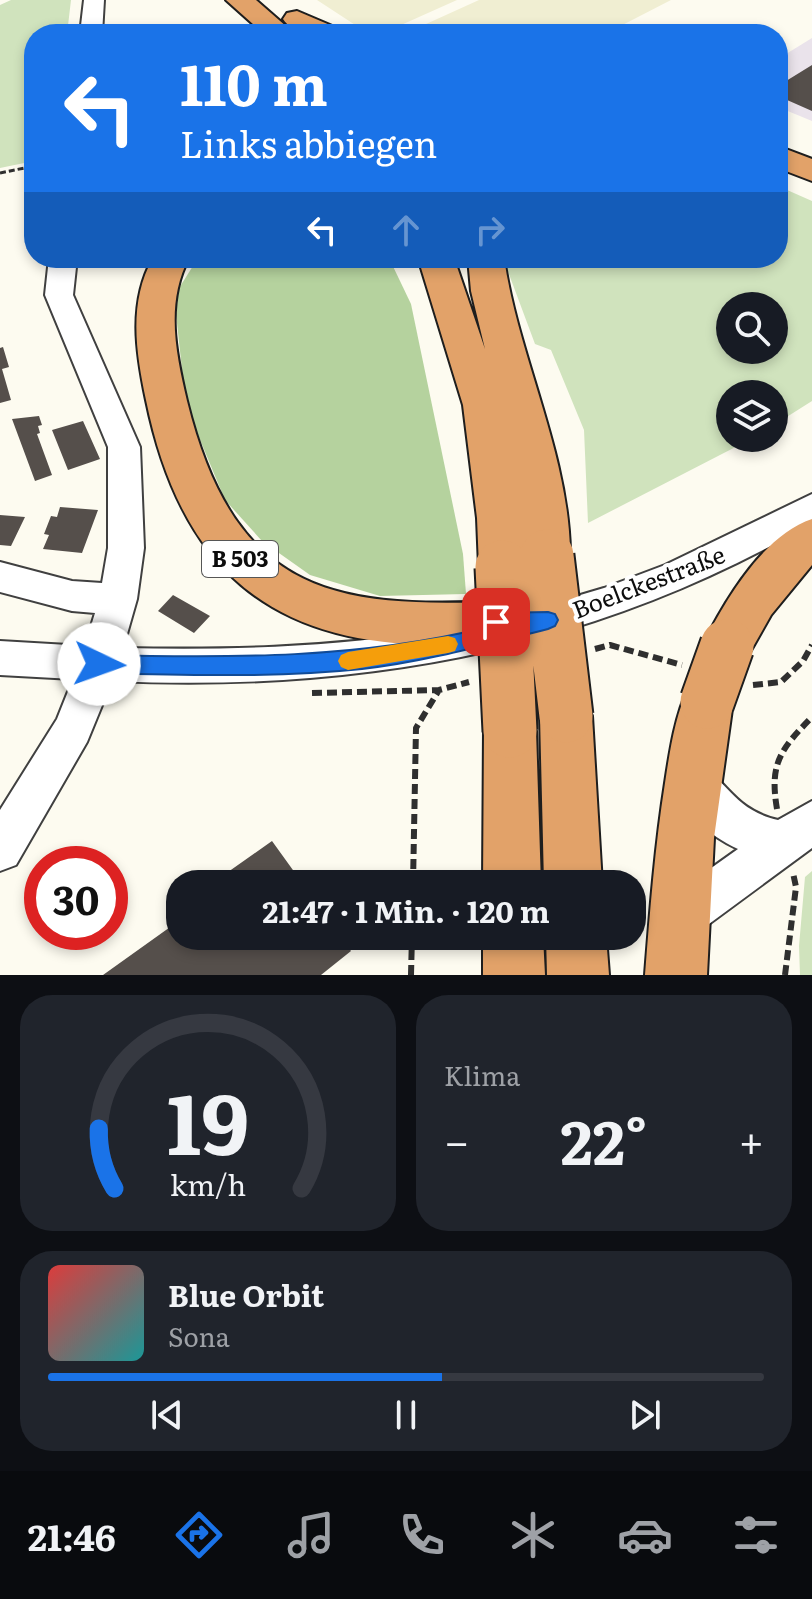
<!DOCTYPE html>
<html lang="de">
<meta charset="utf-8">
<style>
body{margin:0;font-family:Literata,serif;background:#20242c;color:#f1f3f6;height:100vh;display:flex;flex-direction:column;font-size:30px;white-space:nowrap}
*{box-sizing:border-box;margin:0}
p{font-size:26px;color:#9ea1a6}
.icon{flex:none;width:44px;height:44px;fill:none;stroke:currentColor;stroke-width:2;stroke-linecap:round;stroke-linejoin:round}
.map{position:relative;height:975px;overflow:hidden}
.side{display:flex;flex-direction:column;gap:20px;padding:20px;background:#0d0f14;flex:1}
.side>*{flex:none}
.guide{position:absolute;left:24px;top:24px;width:764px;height:244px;border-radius:32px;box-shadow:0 4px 12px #0003;background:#1a73e8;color:#fff;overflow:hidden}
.tools{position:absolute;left:716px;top:292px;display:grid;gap:16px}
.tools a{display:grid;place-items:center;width:72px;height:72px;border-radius:50%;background:#171b24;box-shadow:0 4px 12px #0003;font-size:40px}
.speed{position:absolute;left:24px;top:846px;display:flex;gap:16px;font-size:40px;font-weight:700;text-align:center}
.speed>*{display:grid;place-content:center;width:104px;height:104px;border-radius:50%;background:#171b24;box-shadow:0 4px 12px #0003;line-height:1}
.speed .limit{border:12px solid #d22;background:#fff;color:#111}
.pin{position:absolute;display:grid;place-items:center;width:68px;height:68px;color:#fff;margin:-34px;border-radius:16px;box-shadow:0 4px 12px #0006}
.me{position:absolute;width:88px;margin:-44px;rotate:93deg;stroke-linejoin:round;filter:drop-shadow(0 0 6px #0008)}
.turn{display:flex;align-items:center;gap:28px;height:168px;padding:0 24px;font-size:36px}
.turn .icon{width:104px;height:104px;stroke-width:2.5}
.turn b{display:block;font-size:56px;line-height:68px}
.lanes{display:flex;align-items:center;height:76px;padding:0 24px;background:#0003;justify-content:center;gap:40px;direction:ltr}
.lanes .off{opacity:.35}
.big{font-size:60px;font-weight:700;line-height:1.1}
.side .card{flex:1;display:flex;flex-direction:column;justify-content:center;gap:12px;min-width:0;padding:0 28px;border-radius:32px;background:#20242c}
.side .dial{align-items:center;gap:0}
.dial svg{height:208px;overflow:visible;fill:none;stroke:#363941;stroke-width:7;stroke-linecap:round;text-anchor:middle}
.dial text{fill:#f1f3f6;stroke:none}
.song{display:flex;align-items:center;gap:24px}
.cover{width:96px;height:96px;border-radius:12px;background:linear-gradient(135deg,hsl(0 70% 55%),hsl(180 70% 35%))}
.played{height:8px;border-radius:4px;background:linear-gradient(90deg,#1a73e8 55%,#363941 55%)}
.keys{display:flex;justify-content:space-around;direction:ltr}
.heat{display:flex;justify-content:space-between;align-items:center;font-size:44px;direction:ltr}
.side .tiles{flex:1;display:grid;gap:20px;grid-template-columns:1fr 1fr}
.card:last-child{grid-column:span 2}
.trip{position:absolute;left:166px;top:870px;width:480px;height:80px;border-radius:32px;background:#171b24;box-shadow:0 4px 12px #0003;font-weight:700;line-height:80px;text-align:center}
.menu{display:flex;height:128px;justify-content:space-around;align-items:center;background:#090b0e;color:#9ea1a6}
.menu .icon{width:56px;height:56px}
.menu .active{color:#1a73e8}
.menu b{font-size:36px;color:#f1f3f6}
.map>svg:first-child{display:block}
.industrial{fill:#eae3eb}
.farmland{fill:#f0eed2}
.green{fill:#d0e3bd;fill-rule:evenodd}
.forest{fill:#b5d29e}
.building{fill:#554f4b}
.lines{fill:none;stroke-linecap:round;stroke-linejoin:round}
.minor-casing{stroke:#404040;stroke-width:4}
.highway-casing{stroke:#1e1e1e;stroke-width:4}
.path-far1{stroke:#2f2f2f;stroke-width:3;stroke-dasharray:6 3;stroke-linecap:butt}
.path{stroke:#2f2f2f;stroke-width:6;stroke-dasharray:10 5;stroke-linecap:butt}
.minor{fill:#fff;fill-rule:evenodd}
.highway{fill:#e2a269;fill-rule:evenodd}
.highway-bridge-far1-casing{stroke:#1e1e1e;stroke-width:44;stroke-linecap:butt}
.highway-bridge-casing{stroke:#1e1e1e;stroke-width:57;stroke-linecap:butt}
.highway-bridge-far1{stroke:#e2a269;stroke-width:40}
.highway-bridge{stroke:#e2a269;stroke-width:53}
.route{fill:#1a73e8;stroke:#114b97;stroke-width:2}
.slow{fill:#f59e0b}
.labels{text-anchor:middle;stroke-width:8;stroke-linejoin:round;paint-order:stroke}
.shield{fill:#fff;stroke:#565656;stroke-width:2}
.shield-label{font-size:22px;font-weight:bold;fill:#0d0d0d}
.street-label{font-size:24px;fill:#0d0d0d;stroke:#fff}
</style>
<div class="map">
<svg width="812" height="975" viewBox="0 0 812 975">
<rect width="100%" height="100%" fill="#fdfbf0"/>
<path class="industrial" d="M812,38v83l-34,-14v-48z"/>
<path class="farmland" d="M317,0h140l-76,34h-12z
M479,0h192l-66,34h-201z"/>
<path class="green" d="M11,0h60l-4,34h-33v127l-34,7v-163z
M778,186l34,15v200l-38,24v-31h-44v44h23l-165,85 -4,-93 -33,-80 -16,-6 -32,-86h275zM730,306h44v44h-44z
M812,871v104h-12l-1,-29 6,-69z"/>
<path class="forest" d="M198,258h191l22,46 52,250 3,40 -86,2 -70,-21 -48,-34 -37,-41 -39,-94 -12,-110z"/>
<path class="building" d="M143,25l-1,9h-30v-6z
M812,65v46l-34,-15v-10z
M3,347l6,20 -7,2 9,31 -11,3v-55z
M39,416l3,9 -4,1 2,7 -3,1 15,41 -17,6 -23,-62z
M83,421l17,38 -32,11 -16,-40z
M60,507l38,3 -16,43 -39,-4 6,-14 -5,-1 7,-18 6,1z
M0,515l25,2 -14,29 -11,-1z
M173,595l37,21 -16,17 -36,-22z
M272,841l31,43h-92z
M180,920v16h160l11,15 -30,24h-218z"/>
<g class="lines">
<g class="minor-casing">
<path id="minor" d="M84,0h20l-2,34h-22z
M49,258h28l-4,37 67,152 4,101 -7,51 -14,49c101,2 201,0 301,-16 26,-4 54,-17 78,-8l6,11 -6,11 -13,5c-125,28 -249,36 -377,30l-25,61 -71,123 -16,6v-61l57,-91 16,-40 -73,-4v-34l85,5 10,-33 -23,-2 -72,-19v-30l72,19 30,2 6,-35v-101l-63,-152z
M812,494v29c-87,51 -179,89 -276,116l-13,-5 -6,-11 6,-11 81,-24 61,-23z
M691,761c36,14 39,48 87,59l34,-19v47l-118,87 -16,7 -16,-7 -7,-16 7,-16 76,-54c-31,-14 -54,-38 -68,-68l6,-14z"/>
</g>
<g class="highway-casing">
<path id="highway" d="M226,0h30l39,34h-31z
M297,11l40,17 4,6c-20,0 -45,4 -58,-15l4,-6z
M778,146l34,13v22l-34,-13z
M153,258h36c-24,45 -13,96 -2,143 52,211 165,207 351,199l17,6 7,14 -7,14c-35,12 -77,10 -114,11 -173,1 -261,-79 -295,-245 -10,-47 -18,-98 7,-142z
M418,258h36l31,91 -14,-58 -3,-33h36c14,98 64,193 66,293 0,7 -4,11 -7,17l-16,5 -16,-5 -6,-11v10l-6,13 -17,6 -17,-6 -6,-13 -2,-49 -14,-113z
M812,519v46l-41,50 -26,46 -18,6 -18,-6 -7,-15c22,-44 61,-111 110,-127z
M707,679l18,7 8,16 -19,136 -7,137h-62c5,-64 10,-129 20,-192 5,-33 10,-67 24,-97z
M566,693l18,7 8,16 10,168h-58l-4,-168 8,-16z
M510,707l19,7 7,17 5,153h-58l1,-153 7,-17z
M483,936h60l2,39h-62z
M546,936h60l3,39h-62z"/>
</g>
<path class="path-far1" d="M0,173l34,-7"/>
<path class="path" d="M595,649l15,-4 72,20
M753,685l28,-3 22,-21 9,-16
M312,693l127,-3 30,-8
M777,809c-8,-46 4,-60 35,-92
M413,884l3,-156 23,-38
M411,975l1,-39
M785,975l11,-88 -3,-14"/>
<use href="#minor" class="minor"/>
<use href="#highway" class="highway"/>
<g class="highway-bridge-far1-casing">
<path id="highway-bridge-far1" d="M547,555v3"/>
</g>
<g class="highway-bridge-casing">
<path id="highway-bridge" d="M547,556l19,160
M502,567l8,164
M707,702l20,-56"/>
</g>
<use href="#highway-bridge-far1" class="highway-bridge-far1"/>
<use href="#highway-bridge" class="highway-bridge"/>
</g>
<path class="route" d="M548,612l7,2 3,6 -3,6 -7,3c-60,15 -123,33 -186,40 -87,9 -175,6 -263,4l-7,-3 -3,-6 3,-6 7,-3c132,3 260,4 389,-28l-2,-5 2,-6 8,-3z"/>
<path class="slow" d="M448,636l7,2 3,6 -3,7 -7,2 -100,17 -7,-3 -3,-6 3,-6 7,-3z"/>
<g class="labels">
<rect class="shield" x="202" y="541" width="76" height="36" rx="6"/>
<g class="shield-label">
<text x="240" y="567">B 503</text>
</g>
<g class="street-label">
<text transform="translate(649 583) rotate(-21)" y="8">Boelckestraße</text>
</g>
</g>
</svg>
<div class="tools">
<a><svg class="icon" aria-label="search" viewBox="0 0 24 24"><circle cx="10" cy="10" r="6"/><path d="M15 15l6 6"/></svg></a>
<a><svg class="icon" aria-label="layers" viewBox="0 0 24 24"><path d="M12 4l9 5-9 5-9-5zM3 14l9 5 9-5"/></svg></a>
</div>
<div class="speed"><div class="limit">30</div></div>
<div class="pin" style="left:496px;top:622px;background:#d93025"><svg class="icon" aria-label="arrive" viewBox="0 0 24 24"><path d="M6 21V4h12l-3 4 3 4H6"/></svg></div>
<svg class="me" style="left:99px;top:664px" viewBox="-20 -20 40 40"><circle r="19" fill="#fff"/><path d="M0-13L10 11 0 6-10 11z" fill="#1a73e8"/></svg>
<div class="trip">21:47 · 1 Min. · 120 m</div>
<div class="guide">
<div class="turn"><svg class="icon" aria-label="left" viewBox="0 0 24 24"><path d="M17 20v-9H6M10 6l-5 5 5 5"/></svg><div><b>110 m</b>Links abbiegen</div></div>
<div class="lanes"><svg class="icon" aria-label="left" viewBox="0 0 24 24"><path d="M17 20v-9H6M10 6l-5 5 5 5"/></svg><svg class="icon off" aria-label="ahead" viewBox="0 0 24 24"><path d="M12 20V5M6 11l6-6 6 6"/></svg><svg class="icon off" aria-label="right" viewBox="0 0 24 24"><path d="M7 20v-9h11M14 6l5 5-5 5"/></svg></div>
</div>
</div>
<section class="side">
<div class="tiles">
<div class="card dial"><svg viewBox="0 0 100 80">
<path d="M14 69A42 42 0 1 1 86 69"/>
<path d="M14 69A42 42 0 0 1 8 46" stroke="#1a73e8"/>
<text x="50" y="56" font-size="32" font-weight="700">19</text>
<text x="50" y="72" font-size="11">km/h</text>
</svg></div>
<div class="card"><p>Klima</p>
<div class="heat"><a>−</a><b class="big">22°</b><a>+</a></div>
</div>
<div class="card">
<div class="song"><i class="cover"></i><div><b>Blue Orbit</b><p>Sona</p></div></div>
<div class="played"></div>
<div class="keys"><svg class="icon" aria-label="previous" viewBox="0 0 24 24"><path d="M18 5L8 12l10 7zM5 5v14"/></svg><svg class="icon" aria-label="pause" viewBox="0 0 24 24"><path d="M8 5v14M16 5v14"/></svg><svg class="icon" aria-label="next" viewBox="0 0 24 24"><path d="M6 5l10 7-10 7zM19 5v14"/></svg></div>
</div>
</div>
</section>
<nav class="menu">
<b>21:46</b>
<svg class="icon active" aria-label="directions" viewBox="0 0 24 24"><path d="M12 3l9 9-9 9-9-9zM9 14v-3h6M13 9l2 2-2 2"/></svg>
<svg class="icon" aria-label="music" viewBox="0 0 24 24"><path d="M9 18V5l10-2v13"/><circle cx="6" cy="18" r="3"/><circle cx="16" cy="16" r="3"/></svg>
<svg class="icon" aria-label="phone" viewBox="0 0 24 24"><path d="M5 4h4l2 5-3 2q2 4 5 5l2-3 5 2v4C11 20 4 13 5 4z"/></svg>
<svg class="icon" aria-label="climate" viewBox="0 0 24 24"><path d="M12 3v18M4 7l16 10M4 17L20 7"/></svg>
<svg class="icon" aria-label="car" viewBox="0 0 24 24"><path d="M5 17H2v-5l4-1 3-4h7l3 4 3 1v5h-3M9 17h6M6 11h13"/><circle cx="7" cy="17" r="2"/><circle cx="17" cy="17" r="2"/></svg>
<svg class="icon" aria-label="filters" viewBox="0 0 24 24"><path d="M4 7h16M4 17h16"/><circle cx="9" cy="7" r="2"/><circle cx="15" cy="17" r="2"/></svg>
</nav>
